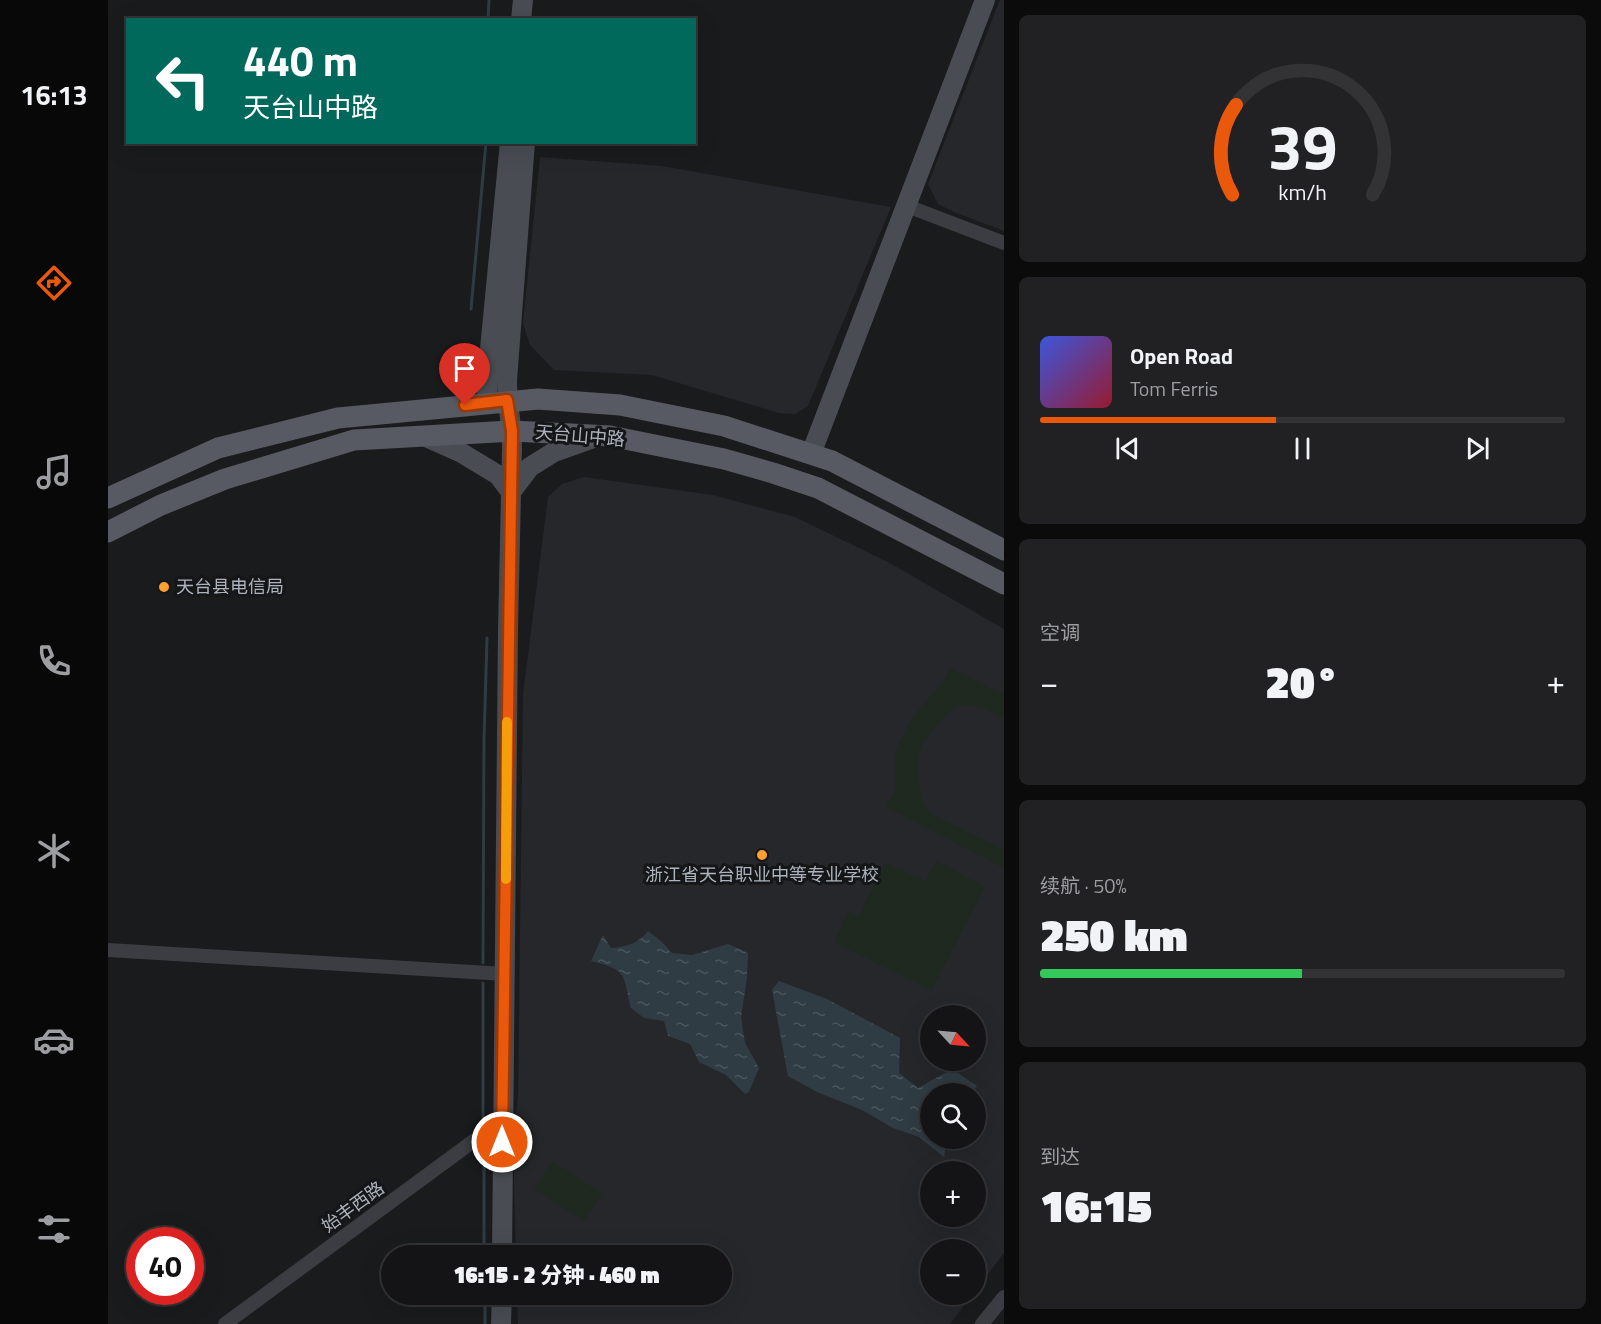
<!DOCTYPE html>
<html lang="zh">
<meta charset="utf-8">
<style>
body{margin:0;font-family:"Titillium Web","Noto Sans SC",sans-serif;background:#212123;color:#f1f3f6;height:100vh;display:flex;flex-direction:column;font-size:22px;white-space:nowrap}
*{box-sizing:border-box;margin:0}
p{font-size:20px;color:#9d9ea1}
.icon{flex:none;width:33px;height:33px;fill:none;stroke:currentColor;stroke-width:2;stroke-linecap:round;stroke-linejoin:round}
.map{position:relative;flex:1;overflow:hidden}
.side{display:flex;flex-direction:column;gap:15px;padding:15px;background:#0b0b0c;width:597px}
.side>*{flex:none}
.hud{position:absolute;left:18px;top:18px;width:570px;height:126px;border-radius:0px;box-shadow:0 6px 24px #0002,0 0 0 2px #333335;background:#00695c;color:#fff;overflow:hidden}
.needle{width:39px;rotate:116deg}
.buttons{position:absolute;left:812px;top:1005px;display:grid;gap:12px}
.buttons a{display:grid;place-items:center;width:66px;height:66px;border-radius:50%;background:#141416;box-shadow:0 6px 24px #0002,0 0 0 2px #333335;font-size:30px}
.speed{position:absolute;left:18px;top:1227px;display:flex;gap:12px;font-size:30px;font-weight:700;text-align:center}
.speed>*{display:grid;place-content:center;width:78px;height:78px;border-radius:50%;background:#141416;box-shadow:0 6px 24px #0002,0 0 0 2px #333335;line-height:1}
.speed .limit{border:9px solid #d22;background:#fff;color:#111}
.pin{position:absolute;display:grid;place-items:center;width:51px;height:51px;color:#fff;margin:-62px -26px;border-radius:50% 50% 50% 0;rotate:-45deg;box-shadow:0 0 6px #0007}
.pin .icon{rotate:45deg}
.me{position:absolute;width:66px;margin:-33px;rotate:0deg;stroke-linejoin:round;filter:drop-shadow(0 0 4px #0008)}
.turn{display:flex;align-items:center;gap:21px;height:126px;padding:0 18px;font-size:27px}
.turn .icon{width:78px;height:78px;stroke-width:2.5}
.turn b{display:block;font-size:42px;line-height:51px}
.big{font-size:45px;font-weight:800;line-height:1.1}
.side .widget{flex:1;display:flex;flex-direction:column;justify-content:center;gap:9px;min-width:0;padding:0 21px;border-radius:9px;background:#212123}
.side .dial{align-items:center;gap:0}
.dial svg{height:156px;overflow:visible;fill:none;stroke:#333335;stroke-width:7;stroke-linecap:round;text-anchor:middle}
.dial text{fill:#f1f3f6;stroke:none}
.song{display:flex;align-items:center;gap:18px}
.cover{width:72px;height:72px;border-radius:9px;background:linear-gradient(135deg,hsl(230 70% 55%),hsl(350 70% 35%))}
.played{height:6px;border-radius:3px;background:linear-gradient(90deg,#ea580c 45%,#333335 45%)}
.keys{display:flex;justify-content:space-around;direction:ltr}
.heat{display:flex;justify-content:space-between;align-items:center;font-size:33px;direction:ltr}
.charge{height:9px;border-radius:4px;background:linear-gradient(90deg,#34c759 50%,#333335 0)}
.trip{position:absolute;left:273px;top:1245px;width:351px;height:60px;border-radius:30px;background:#141416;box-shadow:0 6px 24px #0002,0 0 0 2px #333335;font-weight:800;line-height:60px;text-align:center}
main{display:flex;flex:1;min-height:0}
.dock{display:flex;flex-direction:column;width:108px;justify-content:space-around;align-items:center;background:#080809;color:#9d9ea1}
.dock .icon{width:42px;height:42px}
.dock .selected{color:#ea580c}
.dock b{font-size:27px;color:#f1f3f6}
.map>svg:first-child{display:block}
.built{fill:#26272a;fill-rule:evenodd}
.green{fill:#1f2920}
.water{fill:url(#water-ripples)}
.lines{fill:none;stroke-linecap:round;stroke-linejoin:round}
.stream{stroke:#2f3c43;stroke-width:3}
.street{stroke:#3b3d42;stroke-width:14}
.secondary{stroke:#494c53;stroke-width:20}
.primary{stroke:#575a62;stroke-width:21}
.route-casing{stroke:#983908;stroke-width:15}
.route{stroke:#ea580c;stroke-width:10}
.slow{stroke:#f59e0b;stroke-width:10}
.poi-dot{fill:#ffa030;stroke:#151618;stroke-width:2}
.labels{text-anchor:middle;stroke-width:6;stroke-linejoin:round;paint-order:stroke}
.street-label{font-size:18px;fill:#acb3bd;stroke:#151618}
.poi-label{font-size:18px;fill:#acb3bd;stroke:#151618;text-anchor:start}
</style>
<main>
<nav class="dock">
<b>16:13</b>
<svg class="icon selected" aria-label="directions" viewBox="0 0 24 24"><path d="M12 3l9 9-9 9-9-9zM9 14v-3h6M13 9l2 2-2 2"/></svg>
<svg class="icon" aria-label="music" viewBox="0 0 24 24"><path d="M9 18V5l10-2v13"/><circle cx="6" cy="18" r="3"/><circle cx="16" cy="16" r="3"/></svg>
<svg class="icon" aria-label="phone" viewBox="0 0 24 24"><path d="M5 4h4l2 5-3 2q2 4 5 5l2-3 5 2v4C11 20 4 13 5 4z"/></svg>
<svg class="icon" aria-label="climate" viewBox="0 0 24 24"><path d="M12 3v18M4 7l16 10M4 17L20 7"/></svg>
<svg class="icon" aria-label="car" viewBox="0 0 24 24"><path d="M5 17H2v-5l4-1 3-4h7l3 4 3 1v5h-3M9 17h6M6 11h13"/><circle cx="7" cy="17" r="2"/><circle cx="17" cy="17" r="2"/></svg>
<svg class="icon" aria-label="filters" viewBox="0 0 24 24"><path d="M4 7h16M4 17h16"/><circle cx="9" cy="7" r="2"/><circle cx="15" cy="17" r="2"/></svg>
</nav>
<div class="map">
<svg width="896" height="1324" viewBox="0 0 896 1324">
<defs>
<pattern id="water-ripples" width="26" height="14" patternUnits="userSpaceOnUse" patternTransform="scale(1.5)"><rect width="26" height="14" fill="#2f3c43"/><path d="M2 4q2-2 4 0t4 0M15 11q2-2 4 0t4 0" fill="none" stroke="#4a565c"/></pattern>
</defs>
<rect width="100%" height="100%" fill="#1a1b1d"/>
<path class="built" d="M892,0h4v231l-50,-19 -16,-8 -10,-20z
M432,157l122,9 229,41 -83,199 -13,8 -16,-1 -127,-38 -98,-5 -24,-25 -7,-22z
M476,477l129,18 82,22 93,45 116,67v624l-29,38v-41h-45v44l42,1 -22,29h-432l-1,-29 205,-1v-38l-206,-1 -3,-112 5,-48 5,-401 25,-197 14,-13zM822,1016h45v44h-45zM822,1094h45v44h-45zM822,1172h45v44h-45z"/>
<path class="green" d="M842,668l54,27v23c-14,-7 -33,-18 -49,-10 -5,3 -10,9 -14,13 -22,24 -26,30 -22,63 1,12 4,20 12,30l73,36v18l-119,-62 10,-15v-39l17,-34 32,-37z
M829,861l48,26 -54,103 -97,-48 14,-30 11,4 26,-53 40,18z
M444,1161l50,33 -18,27 -50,-33z"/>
<path class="water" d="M540,931l14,11 10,11 20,2 36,-11 20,9 -1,25 -6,39 4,26 14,25 -10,24 -4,2 -19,-19 -27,-13 -9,-18 -22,-8 -4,-15 -20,-3 -13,-10c-8,-34 -3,-38 -40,-47l12,-26 8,13c16,-1 28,-5 37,-17z
M671,981l48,18 73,39 -1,35 19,15 34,-19 25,17 -5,7 -42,1v44l17,1 -3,18 -25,-20 -26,-9 -31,-18 -45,-18 -29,-16 -16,-86z"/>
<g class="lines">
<path class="stream" d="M380,20l1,-20
M363,309l15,-167
M375,963l1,-223 3,-102
M375,983v140
M376,1144v112
M377,1294v30"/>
<path class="street" d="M799,206l97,37
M0,950l397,24
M117,1324l277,-204
M874,1324l22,-27"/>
<path class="secondary" d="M413,20l2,-20
M379,402v-22l23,-238
M316,436l36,16 38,23 13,17 19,-25 24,-15 45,-16
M703,454l174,-454
M394,1256l6,-625 4,-183c0,-23 -5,-45 -5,-68l18,-238
M393,1324l1,-30"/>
<path class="primary" d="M0,498l110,-50 120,-30 200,-19 82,6 104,21 108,35 172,89
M0,532l53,-27 64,-26 129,-39 158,-9 98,5 114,23 49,14 45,15 186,96"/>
</g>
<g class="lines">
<g class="route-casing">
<path id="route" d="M357,405l42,-5 5,31 -10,711"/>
</g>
<use href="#route" class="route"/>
<path class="slow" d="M398,879l1,-157"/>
</g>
<g class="poi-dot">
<circle cx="56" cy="587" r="6"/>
<circle cx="654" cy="855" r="6"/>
</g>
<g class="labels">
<g class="street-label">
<text transform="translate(472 436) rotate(5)" y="6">天台山中路</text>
<text transform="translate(245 1207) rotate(-36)" y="6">始丰西路</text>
</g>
<g class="poi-label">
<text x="68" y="593">天台县电信局</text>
<text x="654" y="881" text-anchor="middle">浙江省天台职业中等专业学校</text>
</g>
</g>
</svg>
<div class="buttons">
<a><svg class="needle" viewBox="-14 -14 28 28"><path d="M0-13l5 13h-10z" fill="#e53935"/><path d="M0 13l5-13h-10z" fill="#9d9ea1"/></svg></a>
<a><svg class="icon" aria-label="search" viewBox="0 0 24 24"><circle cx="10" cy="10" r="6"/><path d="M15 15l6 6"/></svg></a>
<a>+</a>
<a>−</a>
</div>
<div class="speed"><div class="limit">40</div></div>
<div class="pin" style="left:357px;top:405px;background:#d93025"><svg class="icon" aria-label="arrive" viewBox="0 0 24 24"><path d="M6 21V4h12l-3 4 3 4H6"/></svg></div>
<svg class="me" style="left:394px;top:1142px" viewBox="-20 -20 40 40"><circle r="17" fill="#ea580c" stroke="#fff" stroke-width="3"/><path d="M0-11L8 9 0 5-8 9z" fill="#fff"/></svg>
<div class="trip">16:15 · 2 分钟 · 460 m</div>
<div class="hud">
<div class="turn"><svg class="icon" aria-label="left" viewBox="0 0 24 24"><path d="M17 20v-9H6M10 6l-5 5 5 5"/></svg><div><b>440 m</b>天台山中路</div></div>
</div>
</div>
<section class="side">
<div class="widget dial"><svg viewBox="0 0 100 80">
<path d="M14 69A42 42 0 1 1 86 69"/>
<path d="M14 69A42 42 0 0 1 16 23" stroke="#ea580c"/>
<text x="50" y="56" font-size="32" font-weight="700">39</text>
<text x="50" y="72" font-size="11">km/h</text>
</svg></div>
<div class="widget">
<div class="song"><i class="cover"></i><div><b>Open Road</b><p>Tom Ferris</p></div></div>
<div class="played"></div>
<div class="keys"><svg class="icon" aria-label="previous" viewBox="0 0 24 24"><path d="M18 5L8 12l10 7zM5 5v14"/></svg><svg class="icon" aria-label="pause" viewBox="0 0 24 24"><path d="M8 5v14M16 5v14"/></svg><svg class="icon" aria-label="next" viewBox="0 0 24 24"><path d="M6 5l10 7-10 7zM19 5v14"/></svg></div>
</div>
<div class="widget"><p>空调</p>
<div class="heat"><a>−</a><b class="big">20°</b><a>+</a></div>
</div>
<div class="widget"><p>续航 · 50%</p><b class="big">250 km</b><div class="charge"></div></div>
<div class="widget"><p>到达</p><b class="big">16:15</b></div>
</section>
</main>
